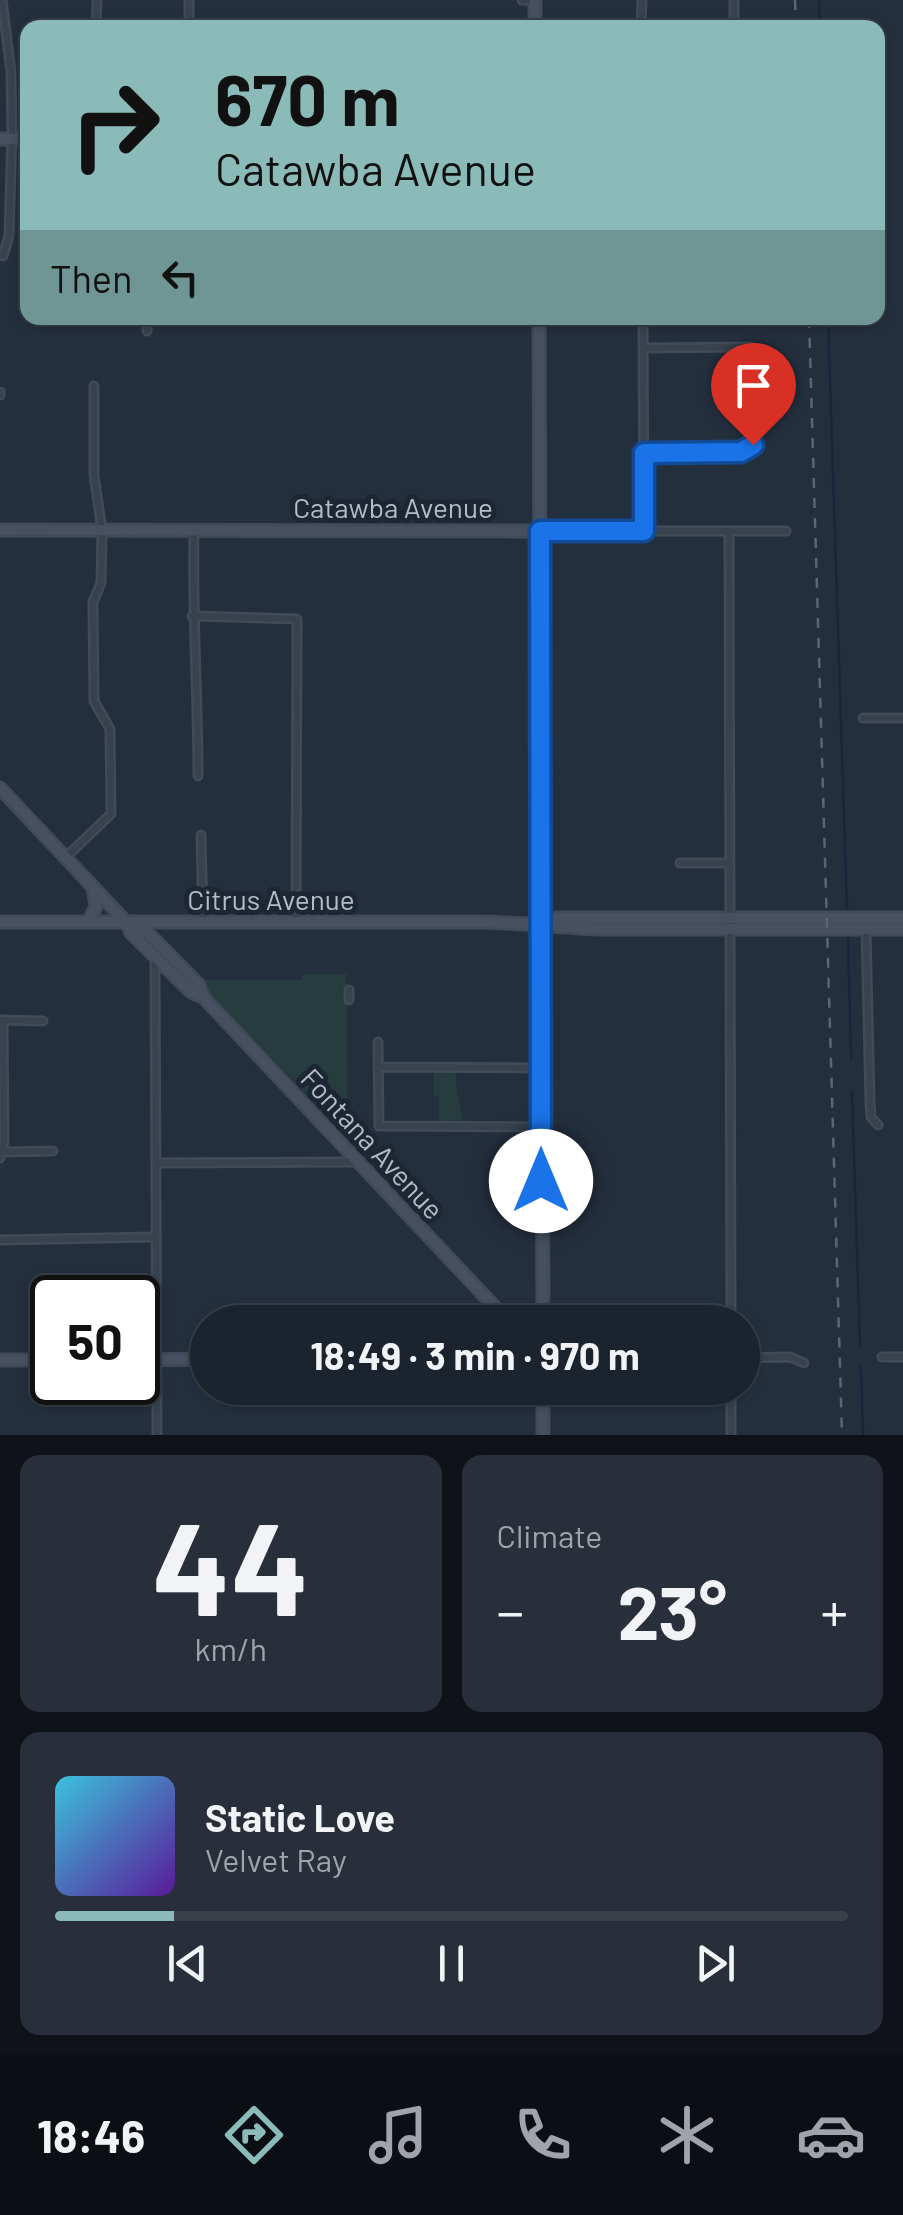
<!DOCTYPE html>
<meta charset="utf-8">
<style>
body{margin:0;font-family:Barlow,sans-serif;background:#282f3a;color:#f1f3f6;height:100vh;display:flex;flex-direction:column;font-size:38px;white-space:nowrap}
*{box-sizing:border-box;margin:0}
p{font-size:32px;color:#a0a4aa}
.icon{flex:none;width:55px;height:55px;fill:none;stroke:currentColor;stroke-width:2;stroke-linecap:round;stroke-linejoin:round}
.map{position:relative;height:1435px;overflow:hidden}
.details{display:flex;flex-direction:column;gap:20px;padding:20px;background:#0f1319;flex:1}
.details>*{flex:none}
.hud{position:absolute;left:20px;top:20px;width:865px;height:305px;border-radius:20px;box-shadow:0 2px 8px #0004,0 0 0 2px #39404a;background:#8bbbb9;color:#111;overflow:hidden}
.speed{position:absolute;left:30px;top:1275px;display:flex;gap:20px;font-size:50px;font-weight:700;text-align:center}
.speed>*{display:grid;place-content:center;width:130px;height:130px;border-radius:50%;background:#1b232e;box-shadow:0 2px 8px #0004,0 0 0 2px #39404a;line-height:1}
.speed .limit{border:5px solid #111;border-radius:15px;background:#fff;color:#111}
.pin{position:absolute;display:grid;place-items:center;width:85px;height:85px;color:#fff;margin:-102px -42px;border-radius:50% 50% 50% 0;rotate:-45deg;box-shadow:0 0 10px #0007}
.pin .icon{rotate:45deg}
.me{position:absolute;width:110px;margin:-55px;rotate:0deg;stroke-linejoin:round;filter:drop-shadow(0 0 8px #0008)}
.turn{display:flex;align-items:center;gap:35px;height:210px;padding:0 30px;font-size:45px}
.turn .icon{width:130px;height:130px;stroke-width:2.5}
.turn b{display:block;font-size:70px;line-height:85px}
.then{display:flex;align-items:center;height:95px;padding:0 30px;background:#0003;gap:20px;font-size:38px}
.big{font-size:75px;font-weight:700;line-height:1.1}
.details .widget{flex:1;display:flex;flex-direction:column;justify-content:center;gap:15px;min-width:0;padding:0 35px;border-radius:20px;background:#282f3a}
.details .dial{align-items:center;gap:0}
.dial b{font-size:130px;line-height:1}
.song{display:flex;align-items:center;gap:30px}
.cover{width:120px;height:120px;border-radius:15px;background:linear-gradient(135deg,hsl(190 70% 55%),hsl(270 70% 35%))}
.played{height:10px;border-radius:5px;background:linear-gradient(90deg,#8bbbb9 15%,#39404a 15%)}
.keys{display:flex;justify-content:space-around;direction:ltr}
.heat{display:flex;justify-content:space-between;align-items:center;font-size:55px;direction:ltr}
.details .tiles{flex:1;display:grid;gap:20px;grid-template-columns:1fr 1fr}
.widget:last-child{grid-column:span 2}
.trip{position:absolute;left:190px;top:1305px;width:570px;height:100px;border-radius:50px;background:#1b232e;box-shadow:0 2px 8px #0004,0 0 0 2px #39404a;font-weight:700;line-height:100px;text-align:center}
.tabs{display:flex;height:160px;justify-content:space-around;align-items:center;background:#0b0e12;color:#a0a4aa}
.tabs .icon{width:70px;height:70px}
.tabs .on{color:#8bbbb9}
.tabs b{font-size:45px;color:#f1f3f6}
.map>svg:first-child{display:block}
.green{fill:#263c3f}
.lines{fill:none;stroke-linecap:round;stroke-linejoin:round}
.stream{stroke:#17263c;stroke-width:2.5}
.street-casing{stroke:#414a57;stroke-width:11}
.secondary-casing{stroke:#414a57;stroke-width:15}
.street{stroke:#38414e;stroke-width:6}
.secondary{stroke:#465061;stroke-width:10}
.rail{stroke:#5a6575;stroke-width:2.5;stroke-dasharray:10 10;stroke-linecap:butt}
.route-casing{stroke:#114b97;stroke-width:25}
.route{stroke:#1a73e8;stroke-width:18}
.labels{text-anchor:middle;stroke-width:10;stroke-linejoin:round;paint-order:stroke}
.street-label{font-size:28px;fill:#b4bcc9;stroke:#1d2633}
</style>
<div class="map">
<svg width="903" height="1435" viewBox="0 0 903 1435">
<rect width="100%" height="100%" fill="#242f3e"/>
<path class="green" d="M303,974h43l2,163 -145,-148 -3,-9h102z
M434,1072l22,1c-1,18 5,31 7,49l-24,-1v-25h-5z"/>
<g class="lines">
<path class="stream" d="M819,0l1,28
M828,318l19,592
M848,937l3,121
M852,1092l8,253
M861,1367l2,68"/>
<g class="street-casing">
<path id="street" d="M2,0l9,72 1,61 -3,103 -6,20
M189,0v28
M522,0h13
M734,0v28
M96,28l1,-28
M641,28l1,-28
M643,318l1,213
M147,331v-13
M643,348l108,-1
M0,392v3
M644,453l97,-1 12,-7
M194,530c-2,83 4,164 4,246
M540,531h246
M729,531l2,791
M192,616l105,3 -1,304
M863,718h40
M201,835l2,86
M67,856l44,-42 -1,-85 -16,-28 -1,-99 8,-19 1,-53 -8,-55v-89
M680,863h50
M866,930l4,172 1,15 7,8
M155,957l2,478
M349,990v10
M0,1020l43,1
M378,1042l1,84 162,1
M378,1067l163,1
M2,1152l51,-1
M0,1158l4,-17 -1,-121
M156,1163l200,-1
M0,1240l156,-3
M882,1357h21
M742,1358l48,-1 14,6
M731,1388v47"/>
</g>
<g class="secondary-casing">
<path id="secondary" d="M535,0v28
M0,139h28
M539,318l4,1004
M0,530l540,1
M0,788l127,135 4,10 60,59 12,5 306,325
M0,922h477c42,0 82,6 123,7h303
M88,922l8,-15 -3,-20
M543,923l13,-5h347
M131,925l17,8 51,52 4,12
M0,1360h52
M138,1360l70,-1
M543,1388v47"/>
</g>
<use href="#street" class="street"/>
<use href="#secondary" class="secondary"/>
<path class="rail" d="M795,0l1,28
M809,318l33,1117"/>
</g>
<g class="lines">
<g class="route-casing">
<path id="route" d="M541,1181l-1,-650h104v-78l97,-1 12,-7"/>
</g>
<use href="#route" class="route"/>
</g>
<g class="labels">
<g class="street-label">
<text x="393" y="518">Catawba Avenue</text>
<text x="271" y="910">Citrus Avenue</text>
<text transform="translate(372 1144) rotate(47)" y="10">Fontana Avenue</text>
</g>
</g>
</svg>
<div class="speed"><div class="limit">50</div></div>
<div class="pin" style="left:753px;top:445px;background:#d93025"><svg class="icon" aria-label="arrive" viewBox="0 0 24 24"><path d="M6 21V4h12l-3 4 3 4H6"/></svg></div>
<svg class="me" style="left:541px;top:1181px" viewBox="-20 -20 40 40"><circle r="19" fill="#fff"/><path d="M0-13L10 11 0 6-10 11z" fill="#1a73e8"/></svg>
<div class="trip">18:49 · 3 min · 970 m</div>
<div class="hud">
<div class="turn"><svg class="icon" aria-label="right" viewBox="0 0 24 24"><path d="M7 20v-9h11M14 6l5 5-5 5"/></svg><div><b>670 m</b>Catawba Avenue</div></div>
<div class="then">Then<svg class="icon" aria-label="left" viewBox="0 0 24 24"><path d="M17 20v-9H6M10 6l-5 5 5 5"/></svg></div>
</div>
</div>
<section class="details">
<div class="tiles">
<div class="widget dial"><b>44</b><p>km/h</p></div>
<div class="widget"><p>Climate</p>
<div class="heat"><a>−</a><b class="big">23°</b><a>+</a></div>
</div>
<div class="widget">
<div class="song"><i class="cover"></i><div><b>Static Love</b><p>Velvet Ray</p></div></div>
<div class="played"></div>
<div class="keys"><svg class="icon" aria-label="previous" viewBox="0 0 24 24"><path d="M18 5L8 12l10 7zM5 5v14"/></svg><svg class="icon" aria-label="pause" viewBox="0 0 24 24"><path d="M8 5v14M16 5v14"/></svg><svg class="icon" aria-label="next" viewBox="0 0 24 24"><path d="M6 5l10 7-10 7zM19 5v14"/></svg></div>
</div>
</div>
</section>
<nav class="tabs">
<b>18:46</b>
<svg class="icon on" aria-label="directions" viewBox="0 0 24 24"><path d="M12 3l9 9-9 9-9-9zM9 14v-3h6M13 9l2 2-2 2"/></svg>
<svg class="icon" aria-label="music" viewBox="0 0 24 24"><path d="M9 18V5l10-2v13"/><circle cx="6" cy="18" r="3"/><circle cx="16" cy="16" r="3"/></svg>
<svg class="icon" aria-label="phone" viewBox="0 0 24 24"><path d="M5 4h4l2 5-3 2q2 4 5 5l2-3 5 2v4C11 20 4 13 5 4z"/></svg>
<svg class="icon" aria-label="climate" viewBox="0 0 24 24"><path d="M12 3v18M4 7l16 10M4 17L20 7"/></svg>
<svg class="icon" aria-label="car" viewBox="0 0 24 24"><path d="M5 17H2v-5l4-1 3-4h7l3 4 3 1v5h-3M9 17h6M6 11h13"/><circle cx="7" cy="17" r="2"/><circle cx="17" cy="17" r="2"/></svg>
</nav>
